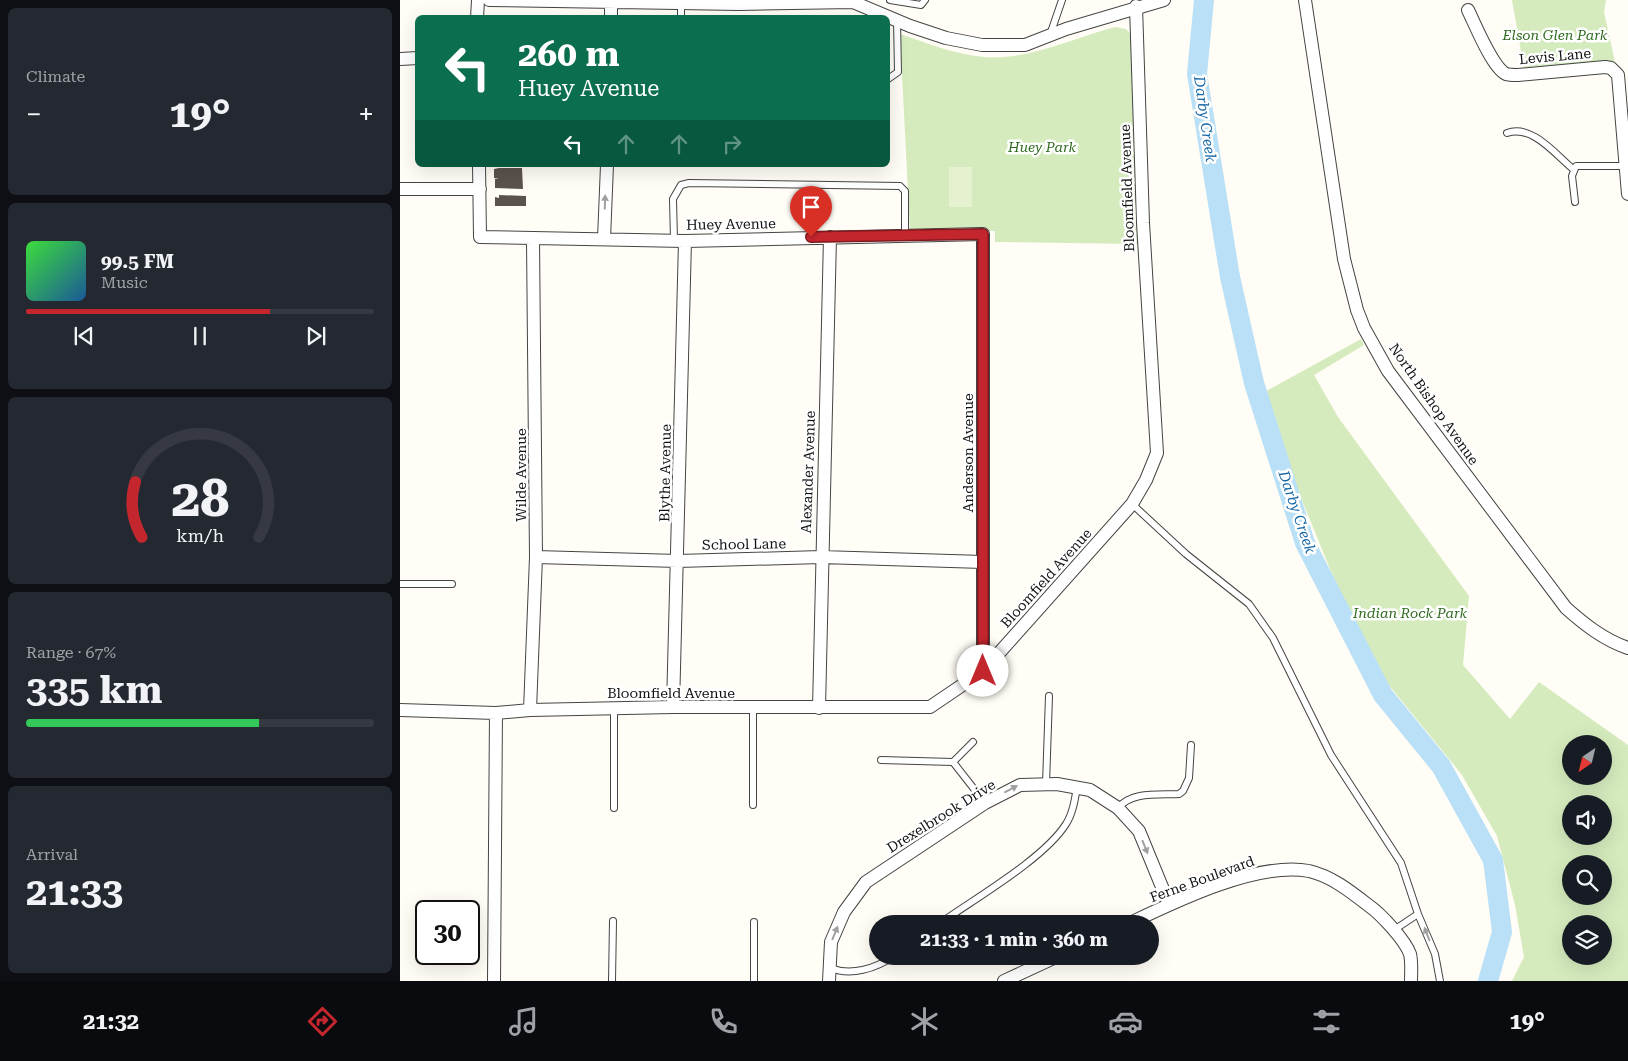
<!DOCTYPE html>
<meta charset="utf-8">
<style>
body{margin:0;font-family:"Roboto Serif",serif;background:#242831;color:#f1f3f6;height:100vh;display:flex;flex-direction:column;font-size:19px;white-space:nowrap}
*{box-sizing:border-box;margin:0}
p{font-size:16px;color:#9ea1a6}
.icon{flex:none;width:28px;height:28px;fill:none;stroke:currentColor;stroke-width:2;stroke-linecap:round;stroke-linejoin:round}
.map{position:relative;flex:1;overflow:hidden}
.panel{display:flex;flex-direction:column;gap:8px;padding:8px;background:#0d0f14;width:400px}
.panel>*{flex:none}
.top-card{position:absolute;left:15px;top:15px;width:475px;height:152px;border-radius:8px;box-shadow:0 5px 20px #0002;background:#0b6e4f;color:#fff;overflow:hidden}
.needle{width:32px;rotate:215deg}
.buttons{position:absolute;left:1162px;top:735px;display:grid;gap:10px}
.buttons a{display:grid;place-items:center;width:50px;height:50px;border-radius:50%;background:#171b24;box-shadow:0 5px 20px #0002;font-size:25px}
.speed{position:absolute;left:15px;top:900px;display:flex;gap:10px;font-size:25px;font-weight:700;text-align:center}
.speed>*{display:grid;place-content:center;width:65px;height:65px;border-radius:50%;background:#171b24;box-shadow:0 5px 20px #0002;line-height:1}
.speed .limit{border:2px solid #111;border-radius:8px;background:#fff;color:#111}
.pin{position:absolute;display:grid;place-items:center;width:42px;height:42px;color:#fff;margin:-51px -21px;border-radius:50% 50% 50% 0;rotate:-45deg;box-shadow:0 0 5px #0007}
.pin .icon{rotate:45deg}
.me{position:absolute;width:55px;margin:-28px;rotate:0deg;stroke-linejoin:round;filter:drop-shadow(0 0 4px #0008)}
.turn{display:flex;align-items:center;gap:18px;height:105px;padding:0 20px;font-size:22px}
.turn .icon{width:65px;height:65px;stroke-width:2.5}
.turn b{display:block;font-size:35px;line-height:42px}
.lanes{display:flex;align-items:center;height:48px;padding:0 20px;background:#0003;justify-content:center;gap:25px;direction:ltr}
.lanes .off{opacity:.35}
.big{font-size:38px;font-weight:700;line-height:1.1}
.panel .card{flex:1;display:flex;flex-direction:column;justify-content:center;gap:8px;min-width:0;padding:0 18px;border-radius:8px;background:#242831}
.panel .dial{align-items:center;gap:0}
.dial svg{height:130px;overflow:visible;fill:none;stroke:#363941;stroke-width:7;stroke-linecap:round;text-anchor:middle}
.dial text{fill:#f1f3f6;stroke:none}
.song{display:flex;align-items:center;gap:15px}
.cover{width:60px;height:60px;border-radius:8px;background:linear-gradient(135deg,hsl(120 70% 55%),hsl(210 70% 35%))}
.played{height:5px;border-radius:2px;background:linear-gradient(90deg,#c4262e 70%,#363941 70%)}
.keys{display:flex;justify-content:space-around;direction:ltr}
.heat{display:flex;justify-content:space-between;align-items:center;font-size:28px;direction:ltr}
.charge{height:8px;border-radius:4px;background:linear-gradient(90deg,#34c759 67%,#363941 0)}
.trip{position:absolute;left:469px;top:915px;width:290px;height:50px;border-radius:25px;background:#171b24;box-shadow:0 5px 20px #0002;font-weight:700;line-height:50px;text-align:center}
.tab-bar{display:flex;height:80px;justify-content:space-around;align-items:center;background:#090b0e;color:#9ea1a6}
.tab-bar .icon{width:35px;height:35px}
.tab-bar .active{color:#c4262e}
.tab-bar b{font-size:22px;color:#f1f3f6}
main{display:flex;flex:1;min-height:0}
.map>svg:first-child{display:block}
.green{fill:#d5ebbd;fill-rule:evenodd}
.pitch{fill:#e6f2cf}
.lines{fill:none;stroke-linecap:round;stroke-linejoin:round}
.river{stroke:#b9e0f7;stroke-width:20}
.building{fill:#5a524d}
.lane-casing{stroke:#444;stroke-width:8}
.street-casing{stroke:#444;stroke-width:14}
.lane{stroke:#fff;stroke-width:6}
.street{stroke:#fff;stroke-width:12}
.oneway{fill:#a0a0a0}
.route-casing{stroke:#7f191e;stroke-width:12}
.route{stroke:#c4262e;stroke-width:9}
.labels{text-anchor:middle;stroke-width:5;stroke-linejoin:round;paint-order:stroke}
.park-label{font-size:14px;font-style:italic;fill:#2f6b1f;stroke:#fff}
.street-label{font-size:14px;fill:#111;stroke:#fff}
.water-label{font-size:15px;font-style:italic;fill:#1768a6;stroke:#fff}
</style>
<main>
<section class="panel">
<div class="card"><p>Climate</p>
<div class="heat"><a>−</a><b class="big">19°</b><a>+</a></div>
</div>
<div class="card">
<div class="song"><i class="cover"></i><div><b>99.5 FM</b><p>Music</p></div></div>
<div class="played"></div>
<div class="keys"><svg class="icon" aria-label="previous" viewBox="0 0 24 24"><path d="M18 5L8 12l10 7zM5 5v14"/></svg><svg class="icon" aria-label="pause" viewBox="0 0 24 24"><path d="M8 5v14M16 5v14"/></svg><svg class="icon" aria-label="next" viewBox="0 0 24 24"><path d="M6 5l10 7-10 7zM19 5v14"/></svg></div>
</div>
<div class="card dial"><svg viewBox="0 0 100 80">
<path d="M14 69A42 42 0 1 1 86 69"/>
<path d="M14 69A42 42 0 0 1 10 35" stroke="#c4262e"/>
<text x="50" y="56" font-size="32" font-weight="700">28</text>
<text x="50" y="72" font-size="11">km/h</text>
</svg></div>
<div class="card"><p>Range · 67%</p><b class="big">335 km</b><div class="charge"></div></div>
<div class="card"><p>Arrival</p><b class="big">21:33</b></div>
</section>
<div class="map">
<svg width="1228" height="981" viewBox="0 0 1228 981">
<rect width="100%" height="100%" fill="#fffdf5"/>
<path class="green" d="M1112,0h94l-2,12 11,50 -90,12z
M715,27l11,2 9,10 6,205 -146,-2v-11h-85l-10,-197c27,9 56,21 85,23 45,3 88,-19 130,-30z
M961,339l3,6 -50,30 24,42 131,179 -6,69 47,54 29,-37 89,63v236h-116l12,-24 -9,-52 -18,-69 -35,-61 -96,-118 -107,-262zM1171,744h33v32h-33zM1171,804h33v32h-33zM1171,864h33v32h-33zM1171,924h33v32h-33z"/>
<path class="pitch" d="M549,167h23v40h-23z"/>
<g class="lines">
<path class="river" d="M804,0l-7,74 33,203 24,106 51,160 78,152 58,71 52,94 9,72 -14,49"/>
</g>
<path class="building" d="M99,168h23l1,21 -28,-1v-9h4l-5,-1v-9z
M99,195l27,1v10h-31v-9l4,1z"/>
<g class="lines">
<g class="lane-casing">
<path id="lane" d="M490,0l31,5 4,-5
M281,18v-15
M650,35l12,-35
M488,79l10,-7 -1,-51
M1107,133c25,-9 48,21 66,36
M1175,202l-3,-26 4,-10h50
M274,240l-1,-41 8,-14 8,-2 211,3 5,5v45
M732,504l54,50 63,50 24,34 58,117 70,108 17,51
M0,584h52
M214,708v100
M353,708v97
M481,760l72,2 32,41
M553,762l20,-20
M646,784l3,-88
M718,808c14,-17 40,-13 61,-14l4,-3 6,-13 2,-33
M354,922v59
M539,924c35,-25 105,-65 127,-100 7,-11 9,-25 11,-37
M994,930l24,-16 17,40 5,27
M430,968c21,8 45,1 64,-12
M212,981l1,-60"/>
</g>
<g class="street-casing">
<path id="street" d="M89,0l250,4 114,-2 57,24 36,12 36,7h43l41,-16 98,-29
M905,0l39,259 13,51 7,18 24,43 178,237c18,16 38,32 62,40
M1068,10c7,14 24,57 38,64 3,1 9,1 12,1l87,-8 6,1 7,7 10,119
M77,18l1,-18
M211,18v-18
M0,59l18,-1
M79,165l1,72 205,4 298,-7v437
M0,189h80
M204,239l3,-74
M136,557l142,4 143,-4 162,5
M273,707l12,-466
M419,708l11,-471
M0,710l96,3 34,-3 143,-3h257l53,-36 149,-167 14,-24 11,-27 -14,-230 -7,-217
M130,710l6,-153 -3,-317
M728,924c46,-22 129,-63 181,-53 22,5 41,20 59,34 13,9 37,35 42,49 2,8 1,19 1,27
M94,981l2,-268
M429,981l2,-39 13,-30 22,-30 119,-79 35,-18 37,-1 33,6 28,18 21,23 30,73
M604,981l54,-25"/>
</g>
<use href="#lane" class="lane"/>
<use href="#street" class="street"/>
</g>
<defs><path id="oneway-solid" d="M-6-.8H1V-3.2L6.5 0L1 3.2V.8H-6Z" transform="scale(1.25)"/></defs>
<g class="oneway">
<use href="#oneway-solid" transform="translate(205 202) rotate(-88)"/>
<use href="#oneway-solid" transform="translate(611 789) rotate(-28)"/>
<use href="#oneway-solid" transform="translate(745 847) rotate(68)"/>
<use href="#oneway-solid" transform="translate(435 933) rotate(-68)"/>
<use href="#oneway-solid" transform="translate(1027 934) rotate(-111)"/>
</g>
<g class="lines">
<g class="route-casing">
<path id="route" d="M411,237l172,-3v437"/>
</g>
<use href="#route" class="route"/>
</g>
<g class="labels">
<g class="park-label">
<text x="1155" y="40">Elson Glen Park</text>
<text x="642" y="152">Huey Park</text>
<text x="1010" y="618">Indian Rock Park</text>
</g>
<g class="street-label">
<text transform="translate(1155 56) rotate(-5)" y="5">Levis Lane</text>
<text transform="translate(727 188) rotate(-92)" y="5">Bloomfield Avenue</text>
<text transform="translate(331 224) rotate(-1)" y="5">Huey Avenue</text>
<text transform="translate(1034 404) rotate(55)" y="5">North Bishop Avenue</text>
<text transform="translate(568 453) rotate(-90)" y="5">Anderson Avenue</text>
<text transform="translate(408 472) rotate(-88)" y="5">Alexander Avenue</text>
<text transform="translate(265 473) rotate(-89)" y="5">Blythe Avenue</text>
<text transform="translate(121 475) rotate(-90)" y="5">Wilde Avenue</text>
<text transform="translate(344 544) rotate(-1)" y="5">School Lane</text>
<text transform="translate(646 578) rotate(-48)" y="5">Bloomfield Avenue</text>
<text x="271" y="698">Bloomfield Avenue</text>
<text transform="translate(541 816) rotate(-32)" y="5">Drexelbrook Drive</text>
<text transform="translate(802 879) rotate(-20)" y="5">Ferne Boulevard</text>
</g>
<g class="water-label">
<text transform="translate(805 119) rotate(82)" y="5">Darby Creek</text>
<text transform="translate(897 512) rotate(71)" y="5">Darby Creek</text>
</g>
</g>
</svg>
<div class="buttons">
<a><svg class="needle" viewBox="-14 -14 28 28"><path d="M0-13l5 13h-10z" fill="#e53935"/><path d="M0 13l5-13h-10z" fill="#9ea1a6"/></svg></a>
<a><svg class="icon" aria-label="sound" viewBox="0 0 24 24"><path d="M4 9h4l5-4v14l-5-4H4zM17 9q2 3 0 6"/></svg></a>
<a><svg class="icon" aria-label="search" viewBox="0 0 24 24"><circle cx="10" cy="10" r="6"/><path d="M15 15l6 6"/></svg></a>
<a><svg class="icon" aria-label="layers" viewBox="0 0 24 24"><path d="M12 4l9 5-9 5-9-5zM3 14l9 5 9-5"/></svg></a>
</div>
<div class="speed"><div class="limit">30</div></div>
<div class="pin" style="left:411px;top:237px;background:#d93025"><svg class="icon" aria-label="arrive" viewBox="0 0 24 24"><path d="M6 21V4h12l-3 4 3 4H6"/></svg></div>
<svg class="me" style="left:583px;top:671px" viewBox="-20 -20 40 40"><circle r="19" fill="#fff"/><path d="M0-13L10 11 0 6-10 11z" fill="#c4262e"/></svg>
<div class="trip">21:33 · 1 min · 360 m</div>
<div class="top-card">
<div class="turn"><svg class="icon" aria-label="left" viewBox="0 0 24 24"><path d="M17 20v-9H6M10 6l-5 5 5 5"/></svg><div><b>260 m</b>Huey Avenue</div></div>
<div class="lanes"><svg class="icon" aria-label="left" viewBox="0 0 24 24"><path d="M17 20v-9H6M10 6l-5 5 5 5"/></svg><svg class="icon off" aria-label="ahead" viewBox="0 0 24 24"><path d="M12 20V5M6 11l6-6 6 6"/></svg><svg class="icon off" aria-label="ahead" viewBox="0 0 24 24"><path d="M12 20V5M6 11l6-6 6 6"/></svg><svg class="icon off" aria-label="right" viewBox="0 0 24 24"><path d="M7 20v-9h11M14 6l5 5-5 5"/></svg></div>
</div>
</div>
</main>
<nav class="tab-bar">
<b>21:32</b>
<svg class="icon active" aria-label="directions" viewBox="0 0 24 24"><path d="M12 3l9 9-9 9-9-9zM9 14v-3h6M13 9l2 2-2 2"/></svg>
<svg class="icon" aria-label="music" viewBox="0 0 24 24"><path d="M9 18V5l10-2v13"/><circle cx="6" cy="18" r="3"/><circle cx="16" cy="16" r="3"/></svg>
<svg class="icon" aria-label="phone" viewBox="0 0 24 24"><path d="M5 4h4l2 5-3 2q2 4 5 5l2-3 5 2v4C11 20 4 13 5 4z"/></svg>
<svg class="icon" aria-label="climate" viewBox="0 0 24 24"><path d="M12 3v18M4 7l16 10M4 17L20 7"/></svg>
<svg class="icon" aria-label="car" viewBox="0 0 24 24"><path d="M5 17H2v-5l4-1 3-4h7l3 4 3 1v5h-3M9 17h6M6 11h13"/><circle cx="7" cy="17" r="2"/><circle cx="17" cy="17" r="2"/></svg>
<svg class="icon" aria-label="filters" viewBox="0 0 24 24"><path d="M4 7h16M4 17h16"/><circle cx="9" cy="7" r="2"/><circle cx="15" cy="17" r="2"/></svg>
<b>19°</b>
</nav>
